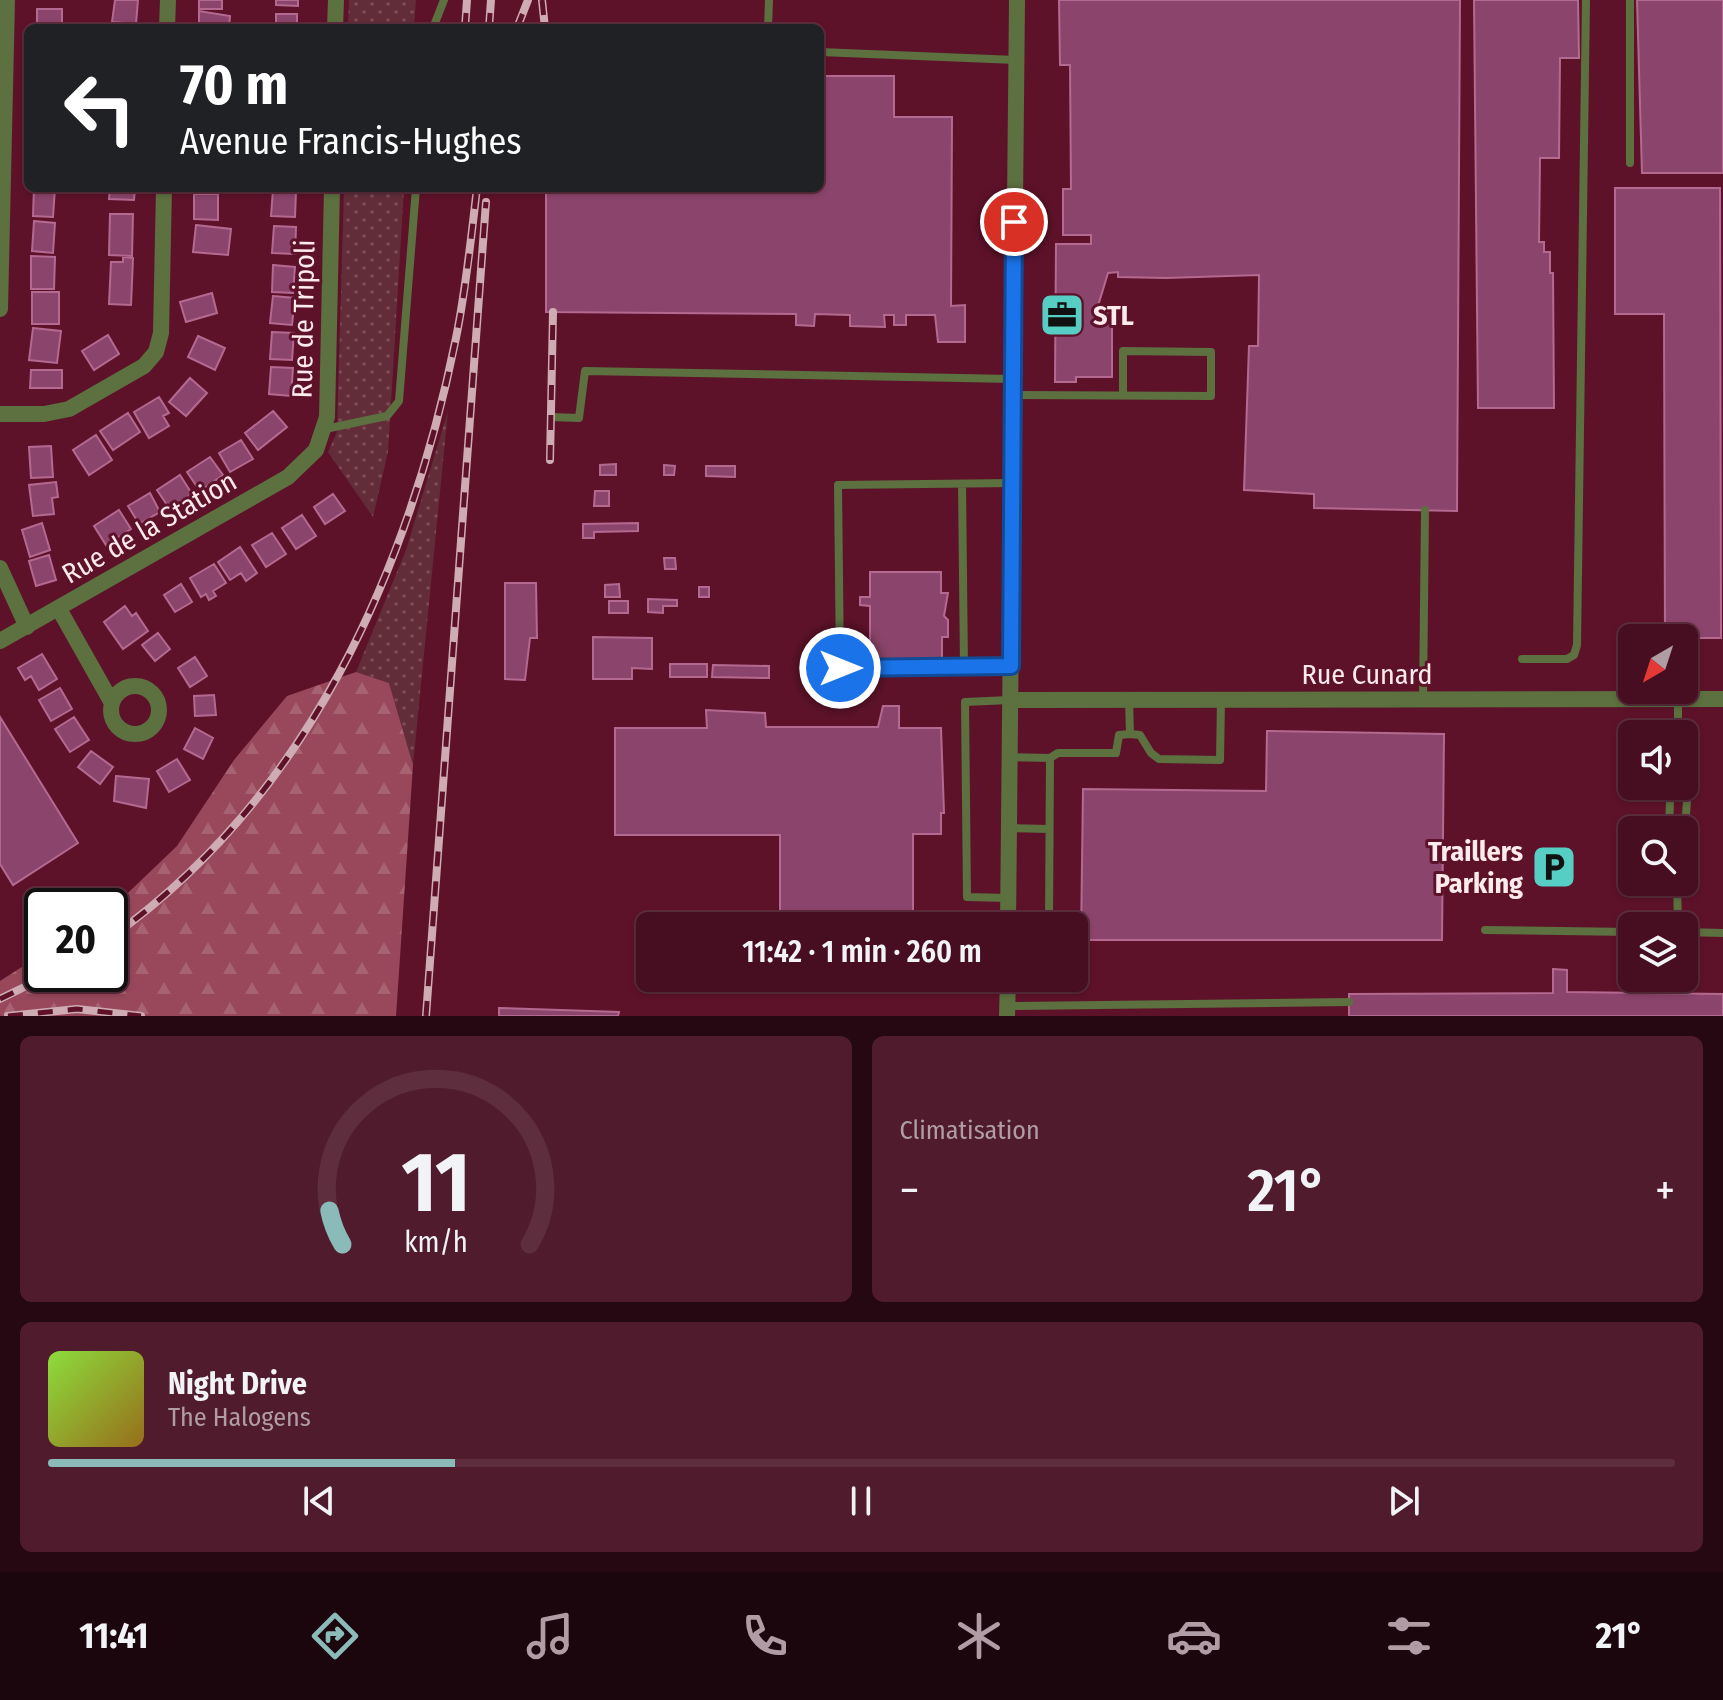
<!DOCTYPE html>
<html lang="fr">
<meta charset="utf-8">
<style>
body{margin:0;font-family:"Fira Sans Condensed",sans-serif;background:#501c2d;color:#f1f3f6;height:100vh;display:flex;flex-direction:column;font-size:30px;white-space:nowrap}
*{box-sizing:border-box;margin:0}
p{font-size:26px;color:#b09ca5}
.icon{flex:none;width:44px;height:44px;fill:none;stroke:currentColor;stroke-width:2;stroke-linecap:round;stroke-linejoin:round}
.map{position:relative;height:1016px;overflow:hidden}
.side{display:flex;flex-direction:column;gap:20px;padding:20px;background:#260812;flex:1}
.side>*{flex:none}
.hud{position:absolute;left:24px;top:24px;width:800px;height:168px;border-radius:12px;box-shadow:0 2px 6px #0004,0 0 0 2px #5e2e3e;background:#202124;color:#fff;overflow:hidden}
.needle{width:52px;rotate:219deg}
.buttons{position:absolute;left:1618px;top:624px;display:grid;gap:16px}
.buttons a{display:grid;place-items:center;width:80px;height:80px;border-radius:12px;background:#460e20;box-shadow:0 2px 6px #0004,0 0 0 2px #5e2e3e;font-size:40px}
.speed{position:absolute;left:24px;top:888px;display:flex;gap:16px;font-size:40px;font-weight:700;text-align:center}
.speed>*{display:grid;place-content:center;width:104px;height:104px;border-radius:50%;background:#460e20;box-shadow:0 2px 6px #0004,0 0 0 2px #5e2e3e;line-height:1}
.speed .limit{border:4px solid #111;border-radius:12px;background:#fff;color:#111}
.pin{position:absolute;display:grid;place-items:center;width:68px;height:68px;color:#fff;margin:-34px;border:4px solid #fff;border-radius:50%;box-shadow:0 2px 8px #0007}
.me{position:absolute;width:88px;margin:-44px;rotate:90deg;stroke-linejoin:round;filter:drop-shadow(0 0 6px #0008)}
.turn{display:flex;align-items:center;gap:28px;height:168px;padding:0 24px;font-size:36px}
.turn .icon{width:104px;height:104px;stroke-width:2.5}
.turn b{display:block;font-size:56px;line-height:68px}
.big{font-size:60px;font-weight:600;line-height:1.1}
.side .widget{flex:1;display:flex;flex-direction:column;justify-content:center;gap:12px;min-width:0;padding:0 28px;border-radius:12px;background:#501c2d}
.side .dial{align-items:center;gap:0}
.dial svg{height:208px;overflow:visible;fill:none;stroke:#5e2e3e;stroke-width:7;stroke-linecap:round;text-anchor:middle}
.dial text{fill:#f1f3f6;stroke:none}
.song{display:flex;align-items:center;gap:24px}
.cover{width:96px;height:96px;border-radius:12px;background:linear-gradient(135deg,hsl(90 70% 55%),hsl(40 70% 35%))}
.played{height:8px;border-radius:4px;background:linear-gradient(90deg,#8bbbb9 25%,#5e2e3e 25%)}
.keys{display:flex;justify-content:space-around;direction:ltr}
.heat{display:flex;justify-content:space-between;align-items:center;font-size:44px;direction:ltr}
.side .tiles{flex:1;display:grid;gap:20px;grid-template-columns:1fr 1fr}
.widget:last-child{grid-column:span 2}
.trip{position:absolute;left:636px;top:912px;width:452px;height:80px;border-radius:12px;background:#460e20;box-shadow:0 2px 6px #0004,0 0 0 2px #5e2e3e;font-weight:600;line-height:80px;text-align:center}
.dock{display:flex;height:128px;justify-content:space-around;align-items:center;background:#1c060d;color:#b09ca5}
.dock .icon{width:56px;height:56px}
.dock .on{color:#8bbbb9}
.dock b{font-size:36px;color:#f1f3f6}
.map>svg:first-child{display:block}
.grass{fill:url(#grass-dots)}
.forest{fill:url(#forest-firs)}
.building{fill:#8b446b;stroke:#b46991;stroke-width:2}
.lines{fill:none;stroke-linecap:round;stroke-linejoin:round}
.lane{stroke:#5c7040;stroke-width:8}
.street{stroke:#5c7040;stroke-width:16}
.rail-casing{stroke:#cfabb4;stroke-width:8}
.rail{stroke:#5e122a;stroke-width:5;stroke-dasharray:15;stroke-linecap:butt}
.route-casing{stroke:#114b97;stroke-width:20}
.route{stroke:#1a73e8;stroke-width:14}
.labels{text-anchor:middle;stroke-width:6;stroke-linejoin:round;paint-order:stroke}
.poi-label{font-size:28px;font-weight:bold;fill:#ffebee;stroke:#5e122a;text-anchor:start}
.street-label{font-size:28px;fill:#ffebee;stroke:#5e122a}
</style>
<div class="map">
<svg width="1723" height="1016" viewBox="0 0 1723 1016">
<defs>
<pattern id="grass-dots" width="8" height="8" patternUnits="userSpaceOnUse" patternTransform="scale(2)"><rect width="8" height="8" fill="#622d39"/><path d="M2 2h.1M6 6h.1" fill="none" stroke="#7a4c56" stroke-width="1.8" stroke-linecap="round"/></pattern>
<pattern id="forest-firs" width="22" height="20" patternUnits="userSpaceOnUse" patternTransform="scale(2)"><rect width="22" height="20" fill="#98485a"/><path d="M5 1l3.5 6h-7zM16 11l3.5 6h-7z" fill="#a76372"/></pattern>
</defs>
<rect width="100%" height="100%" fill="#5e122a"/>
<path class="grass" d="M349,0h67l-2,28h-66z
M344,188h60l-16,264 -15,65 -45,-65 9,-20z
M448,411l-35,354 -24,-82 -33,-11 50,-122z"/>
<path class="forest" d="M356,672l33,11 24,82 -17,251h-396v-35l42,-27v20h68v-64l67,-64 57,-86 53,-64z"/>
<path class="building" d="M115,0h23l-2,24 -24,-2z
M199,0h23v9h-23z
M276,0h22v6l-22,-1z
M1059,0h401l-3,511 -143,-3v-14l-70,-4 5,-144h9l1,-71 -93,3 -48,-1v-5l-10,1 -10,33 14,5v66h-36v5h-21l1,-138h35v-9h-28v-46h8l-1,-124h-10z
M1474,0h104l1,58h-19l-1,100h-19l-1,84h5v10h6v21h3l1,135h-76z
M1637,0h86v173h-81z
M37,9h25v19h-25z
M199,11l31,5 -1,12h-30z
M276,14h21v14h-21z
M820,76h74v41h58l-1,189 14,-1v37h-27l-3,-27h-29v10h-12v-10h-10l1,12 -35,-1v-11l-35,-1 -1,12 -18,-1v-11l-250,-2v-124h274z
M34,188h21l-2,29 -20,-1z
M110,188h25l-1,12 -25,-1z
M1615,188h105l1,450h-56l-1,-324h-49z
M273,190l23,1 -1,26 -24,-1z
M194,194h24v26l-24,-1z
M110,214h23l-1,42 -23,-1z
M34,221l21,2 -2,30 -21,-2z
M196,225l35,4 -3,26 -35,-3z
M274,226l22,1 -1,27 -23,-1z
M31,256l24,1 -1,32h-23z
M123,257l10,1 -2,47 -22,-1 2,-42h12z
M273,265l22,2 -2,26 -21,-1z
M32,292h27v32h-27z
M212,293l5,20 -31,9 -6,-20z
M273,296l22,2 -3,27 -22,-2z
M33,328l28,3 -4,32 -28,-3z
M272,332l22,1 -2,27 -22,-1z
M108,335l11,19 -25,16 -12,-19z
M198,336l27,12 -10,22 -27,-13z
M271,367l22,1 -2,28 -22,-2z
M31,370h31v18h-32z
M190,378l17,15 -21,23 -17,-14z
M159,397l10,16 -6,3 6,10 -20,12 -15,-26z
M273,411l14,16 -29,23 -13,-17z
M128,413l12,19 -27,18 -13,-19z
M96,435l16,25 -23,15 -16,-25z
M241,440l12,19 -23,13 -11,-19z
M51,446l2,31 -22,1 -2,-31z
M210,457l13,18 -23,16 -13,-19z
M616,464v11h-16v-10z
M664,465l11,1 -1,9h-10z
M706,466h29v11l-29,-1z
M180,475l12,19 -23,14 -12,-18z
M56,482l2,15 -6,1 2,16 -21,2 -4,-31z
M595,491h14v15h-15z
M150,493l10,19 -21,12 -11,-18z
M333,494l12,17 -20,13 -11,-17z
M119,510l12,19 -25,16 -12,-19z
M302,515l14,21 -20,13 -14,-21z
M42,523l8,27 -20,7 -8,-27z
M638,523v8l-44,1v6h-11v-14z
M272,533l14,21 -20,13 -14,-22z
M240,547l17,26 -11,8 -5,-8 -11,7 -12,-18z
M49,555l7,25 -20,6 -7,-25z
M664,558h11l1,11h-11z
M214,564l12,19 -13,8 3,5 -7,4 -3,-6 -5,3 -11,-19z
M870,572h71v21h7l-4,23 4,4v17h-6v23l-72,-1v-53l-10,-1v-8h10z
M505,583h31l1,55h-7l-5,42 -20,-1z
M181,584l11,18 -17,10 -11,-17z
M619,584l1,13h-15v-12z
M699,587h10v10h-10z
M648,599l29,1v6h-14v7l-15,-1z
M609,601h19v12h-19z
M125,606l7,10 4,-3 12,18 -25,18 -19,-27z
M158,633l12,16 -15,12 -13,-16z
M593,637l59,1v31l-20,-1v11h-39z
M42,654l15,25 -18,11 -8,-14 -6,4 -7,-12z
M195,657l12,19 -17,11 -12,-19z
M670,664h37v13h-37z
M713,665l56,1v12l-57,-1z
M60,688l12,21 -21,12 -12,-21z
M214,695l2,20 -21,1 -1,-20z
M883,706h16v22h42l3,85h-3v21h-28v85h-133v-84h-165v-107h92l-1,-18 59,3 1,14h112z
M0,717l78,126 -65,42 -13,-21z
M74,717l15,23 -19,12 -15,-23z
M195,728l18,10 -10,21 -19,-10z
M1267,731l177,3 -2,206h-361l2,-151 183,2z
M91,751l22,16 -13,17 -22,-17z
M177,759l13,21 -21,12 -12,-21z
M116,776l33,3 -3,29 -32,-7z
M1553,969l14,1v22l156,2v22h-374v-22l204,-1z
M499,1008l120,4 -1,4h-119z"/>
<g class="lines">
<path class="lane" d="M1630,0v163
M433,28l11,-28
M768,28l1,-28
M820,52l196,8
M1013,395l198,1v-44l-88,-1v44
M551,417l28,1 6,-47 428,8
M325,429l62,-13 12,-15 17,-213
M962,484l2,183
M1522,659h45l7,-4 3,-10 9,-645
M1011,666l-171,2 -2,-183 174,-2
M1423,700l2,-190
M1678,700v34
M1130,734l10,1 11,18 8,6 61,1 1,-60
M1010,757l40,1 -1,168
M1050,758l8,-5h58l3,-18 11,-1 -1,-34
M1681,786l6,15 -3,38
M1009,828l40,1
M1669,830l1,-29 6,-15
M1677,882l1,44
M1008,898l-41,-1 -2,-195 45,-2
M1485,930l147,2
M1684,932l39,1
M1008,1006l341,-4"/>
<path class="street" d="M167,28l1,-28
M335,28l1,-28
M0,309l7,-309
M0,414h44l25,-5 75,-43 12,-14 5,-19 3,-145
M0,568l27,59
M59,609l53,94
M0,641l288,-164 28,-27 11,-33 5,-229
M111 710a24 24 0 1 1 48 0a24 24 0 1 1-48 0Z
M1011,700l712,-1
M1008,926l9,-926
M1007,1016l1,-38"/>
<g class="rail-casing">
<path id="rail" d="M542,0l3,28
M465,28l2,-28
M489,28l2,-28
M517,28l11,-28
M550,460l3,-148
M110,938c198,-140 299,-368 346,-600 10,-49 15,-100 21,-150
M0,999l51,-25
M8,1016l69,-7 64,7
M426,1016l60,-814"/>
</g>
<use href="#rail" class="rail"/>
</g>
<g class="lines">
<g class="route-casing">
<path id="route" d="M840,668l171,-2 3,-444"/>
</g>
<use href="#route" class="route"/>
</g>
<defs>
<g id="office-square" transform="scale(2.3)"><rect x="-9" y="-9" width="18" height="18" rx="4" fill="#56cec3" stroke="#5e122a"/><path d="M-6-3h4V-5.5h4V-3h4V5H-6ZM-1-4.5V-3h2v-1.5ZM-6 0V1H6V0Z" fill="#111"/></g>
<g id="parking-square" transform="scale(2.3)"><rect x="-9" y="-9" width="18" height="18" rx="4" fill="#56cec3" stroke="#5e122a"/><path d="M-3.5-5.5H1a3.5 3.5 0 0 1 0 7H-1V5.5H-3.5ZM-1-3.4V-.6H.8a1.4 1.4 0 0 0 0-2.8Z" fill="#111"/></g>
</defs>
<g fill-rule="evenodd">
<use href="#office-square" x="1062" y="315"/>
<use href="#parking-square" x="1554" y="867"/>
</g>
<g class="labels">
<g class="poi-label">
<text x="1093" y="325">STL</text>
<text x="1523" y="861" text-anchor="end">Traillers<tspan x="1523" dy="32">Parking</tspan></text>
</g>
<g class="street-label">
<text transform="translate(303 319) rotate(-89)" y="10">Rue de Tripoli</text>
<text transform="translate(149 527) rotate(-30)" y="10">Rue de la Station</text>
<text x="1367" y="684">Rue Cunard</text>
</g>
</g>
</svg>
<div class="buttons">
<a><svg class="needle" viewBox="-14 -14 28 28"><path d="M0-13l5 13h-10z" fill="#e53935"/><path d="M0 13l5-13h-10z" fill="#b09ca5"/></svg></a>
<a><svg class="icon" aria-label="sound" viewBox="0 0 24 24"><path d="M4 9h4l5-4v14l-5-4H4zM17 9q2 3 0 6"/></svg></a>
<a><svg class="icon" aria-label="search" viewBox="0 0 24 24"><circle cx="10" cy="10" r="6"/><path d="M15 15l6 6"/></svg></a>
<a><svg class="icon" aria-label="layers" viewBox="0 0 24 24"><path d="M12 4l9 5-9 5-9-5zM3 14l9 5 9-5"/></svg></a>
</div>
<div class="speed"><div class="limit">20</div></div>
<div class="pin" style="left:1014px;top:222px;background:#d93025"><svg class="icon" aria-label="arrive" viewBox="0 0 24 24"><path d="M6 21V4h12l-3 4 3 4H6"/></svg></div>
<svg class="me" style="left:840px;top:668px" viewBox="-20 -20 40 40"><circle r="17" fill="#1a73e8" stroke="#fff" stroke-width="3"/><path d="M0-11L8 9 0 5-8 9z" fill="#fff"/></svg>
<div class="trip">11:42 · 1 min · 260 m</div>
<div class="hud">
<div class="turn"><svg class="icon" aria-label="left" viewBox="0 0 24 24"><path d="M17 20v-9H6M10 6l-5 5 5 5"/></svg><div><b>70 m</b>Avenue Francis-Hughes</div></div>
</div>
</div>
<section class="side">
<div class="tiles">
<div class="widget dial"><svg viewBox="0 0 100 80">
<path d="M14 69A42 42 0 1 1 86 69"/>
<path d="M14 69A42 42 0 0 1 9 56" stroke="#8bbbb9"/>
<text x="50" y="56" font-size="32" font-weight="700">11</text>
<text x="50" y="72" font-size="11">km/h</text>
</svg></div>
<div class="widget"><p>Climatisation</p>
<div class="heat"><a>−</a><b class="big">21°</b><a>+</a></div>
</div>
<div class="widget">
<div class="song"><i class="cover"></i><div><b>Night Drive</b><p>The Halogens</p></div></div>
<div class="played"></div>
<div class="keys"><svg class="icon" aria-label="previous" viewBox="0 0 24 24"><path d="M18 5L8 12l10 7zM5 5v14"/></svg><svg class="icon" aria-label="pause" viewBox="0 0 24 24"><path d="M8 5v14M16 5v14"/></svg><svg class="icon" aria-label="next" viewBox="0 0 24 24"><path d="M6 5l10 7-10 7zM19 5v14"/></svg></div>
</div>
</div>
</section>
<nav class="dock">
<b>11:41</b>
<svg class="icon on" aria-label="directions" viewBox="0 0 24 24"><path d="M12 3l9 9-9 9-9-9zM9 14v-3h6M13 9l2 2-2 2"/></svg>
<svg class="icon" aria-label="music" viewBox="0 0 24 24"><path d="M9 18V5l10-2v13"/><circle cx="6" cy="18" r="3"/><circle cx="16" cy="16" r="3"/></svg>
<svg class="icon" aria-label="phone" viewBox="0 0 24 24"><path d="M5 4h4l2 5-3 2q2 4 5 5l2-3 5 2v4C11 20 4 13 5 4z"/></svg>
<svg class="icon" aria-label="climate" viewBox="0 0 24 24"><path d="M12 3v18M4 7l16 10M4 17L20 7"/></svg>
<svg class="icon" aria-label="car" viewBox="0 0 24 24"><path d="M5 17H2v-5l4-1 3-4h7l3 4 3 1v5h-3M9 17h6M6 11h13"/><circle cx="7" cy="17" r="2"/><circle cx="17" cy="17" r="2"/></svg>
<svg class="icon" aria-label="filters" viewBox="0 0 24 24"><path d="M4 7h16M4 17h16"/><circle cx="9" cy="7" r="2"/><circle cx="15" cy="17" r="2"/></svg>
<b>21°</b>
</nav>
